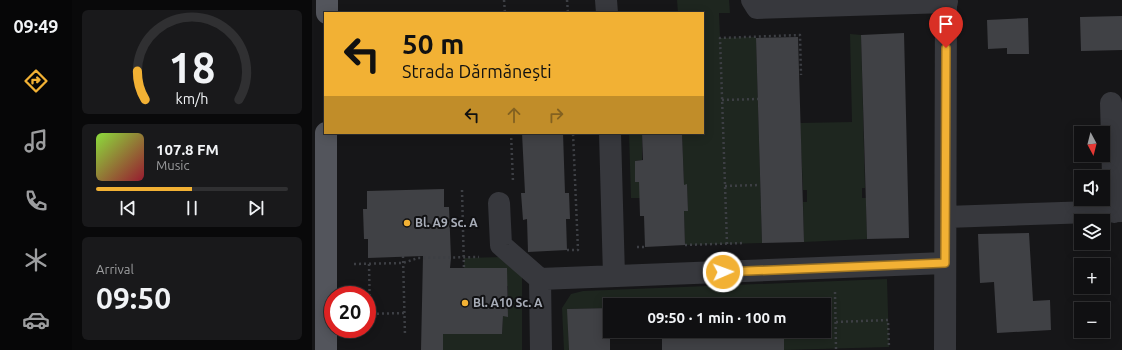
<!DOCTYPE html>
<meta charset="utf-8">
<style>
body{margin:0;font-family:Ubuntu,sans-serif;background:#19191b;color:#f1f3f6;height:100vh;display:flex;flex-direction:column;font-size:15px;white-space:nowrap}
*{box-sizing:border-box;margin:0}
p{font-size:13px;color:#9c9d9f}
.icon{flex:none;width:22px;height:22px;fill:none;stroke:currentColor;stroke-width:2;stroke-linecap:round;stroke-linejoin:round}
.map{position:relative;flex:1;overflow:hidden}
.details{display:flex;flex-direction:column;gap:10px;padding:10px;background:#09090a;width:240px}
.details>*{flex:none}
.top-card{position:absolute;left:12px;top:12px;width:380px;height:122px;border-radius:0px;box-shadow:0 2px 10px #0003,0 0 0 1px #303032;background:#f2b134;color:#111;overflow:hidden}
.needle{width:26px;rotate:173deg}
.controls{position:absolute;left:762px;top:126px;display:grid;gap:8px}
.controls a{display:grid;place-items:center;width:36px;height:36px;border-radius:0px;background:#101012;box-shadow:0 2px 10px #0003,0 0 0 1px #303032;font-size:20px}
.speed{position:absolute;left:12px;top:286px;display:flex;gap:8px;font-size:20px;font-weight:700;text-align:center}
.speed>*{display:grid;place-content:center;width:52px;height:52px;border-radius:50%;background:#101012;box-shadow:0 2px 10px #0003,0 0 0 1px #303032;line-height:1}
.speed .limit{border:6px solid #d22;background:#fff;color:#111}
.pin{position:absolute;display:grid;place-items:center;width:34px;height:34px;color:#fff;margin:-41px -17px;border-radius:50% 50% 50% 0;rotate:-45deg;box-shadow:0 0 4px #0007}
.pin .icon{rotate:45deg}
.me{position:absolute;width:44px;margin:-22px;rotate:88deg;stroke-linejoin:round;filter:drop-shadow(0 0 3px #0008)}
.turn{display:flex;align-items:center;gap:14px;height:84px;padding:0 12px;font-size:18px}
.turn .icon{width:52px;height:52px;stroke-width:2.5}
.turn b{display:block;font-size:28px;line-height:34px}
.lanes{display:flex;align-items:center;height:38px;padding:0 12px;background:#0003;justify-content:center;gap:20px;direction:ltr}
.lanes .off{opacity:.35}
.big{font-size:30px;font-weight:600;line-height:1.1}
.details .card{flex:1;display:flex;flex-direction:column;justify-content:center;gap:6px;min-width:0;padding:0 14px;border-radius:6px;background:#19191b}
.details .dial{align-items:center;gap:0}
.dial svg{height:104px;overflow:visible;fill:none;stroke:#303032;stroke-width:7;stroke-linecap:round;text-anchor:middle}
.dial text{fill:#f1f3f6;stroke:none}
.song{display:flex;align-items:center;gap:12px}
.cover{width:48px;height:48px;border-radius:6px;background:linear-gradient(135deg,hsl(90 70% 55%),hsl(350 70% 35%))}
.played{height:4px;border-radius:2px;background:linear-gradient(90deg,#f2b134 50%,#303032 50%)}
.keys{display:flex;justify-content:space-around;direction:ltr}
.trip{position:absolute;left:291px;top:298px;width:228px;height:40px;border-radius:0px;background:#101012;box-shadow:0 2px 10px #0003,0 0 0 1px #303032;font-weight:600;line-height:40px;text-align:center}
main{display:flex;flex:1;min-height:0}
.tab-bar{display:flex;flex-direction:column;width:72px;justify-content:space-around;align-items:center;background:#060607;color:#9c9d9f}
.tab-bar .icon{width:28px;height:28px}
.tab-bar .active{color:#f2b134}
.tab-bar b{font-size:18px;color:#f1f3f6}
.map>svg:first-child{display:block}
.green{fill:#1e261f}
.building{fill:#404145}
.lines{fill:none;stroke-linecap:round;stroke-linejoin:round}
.path{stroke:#3d3f44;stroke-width:2.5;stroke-dasharray:2 3;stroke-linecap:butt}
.minor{stroke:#37383d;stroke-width:22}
.major{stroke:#53555c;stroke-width:22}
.route-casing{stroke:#9d7322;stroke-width:10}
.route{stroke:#f2b134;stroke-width:7}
.poi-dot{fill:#f2b134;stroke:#111113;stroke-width:1.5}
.labels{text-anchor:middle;stroke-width:4;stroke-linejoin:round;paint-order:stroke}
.poi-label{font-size:12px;font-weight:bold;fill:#a8adb8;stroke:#111113;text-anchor:start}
</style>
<main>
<nav class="tab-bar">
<b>09:49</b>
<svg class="icon active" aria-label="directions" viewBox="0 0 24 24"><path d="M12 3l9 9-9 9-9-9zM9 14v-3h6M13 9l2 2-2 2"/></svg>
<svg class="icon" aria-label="music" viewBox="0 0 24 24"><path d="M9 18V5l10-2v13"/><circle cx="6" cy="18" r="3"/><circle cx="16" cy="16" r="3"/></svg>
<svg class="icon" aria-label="phone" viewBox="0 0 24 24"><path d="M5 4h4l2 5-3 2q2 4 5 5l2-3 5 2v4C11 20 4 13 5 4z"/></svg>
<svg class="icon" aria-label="climate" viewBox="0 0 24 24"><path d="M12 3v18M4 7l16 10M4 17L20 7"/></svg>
<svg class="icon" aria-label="car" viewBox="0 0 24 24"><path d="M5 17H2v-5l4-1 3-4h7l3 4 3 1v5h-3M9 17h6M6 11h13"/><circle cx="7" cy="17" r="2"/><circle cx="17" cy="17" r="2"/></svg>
</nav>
<section class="details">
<div class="card dial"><svg viewBox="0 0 100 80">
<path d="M14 69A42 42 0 1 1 86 69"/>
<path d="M14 69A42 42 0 0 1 8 47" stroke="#f2b134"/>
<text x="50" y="56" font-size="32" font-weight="700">18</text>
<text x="50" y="72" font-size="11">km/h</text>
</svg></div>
<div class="card">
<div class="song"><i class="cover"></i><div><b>107.8 FM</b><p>Music</p></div></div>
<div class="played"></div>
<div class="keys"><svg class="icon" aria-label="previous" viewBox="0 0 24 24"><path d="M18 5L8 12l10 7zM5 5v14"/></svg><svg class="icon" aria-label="pause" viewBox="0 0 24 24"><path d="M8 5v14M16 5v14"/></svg><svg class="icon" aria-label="next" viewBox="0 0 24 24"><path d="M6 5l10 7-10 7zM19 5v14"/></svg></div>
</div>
<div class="card"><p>Arrival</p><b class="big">09:50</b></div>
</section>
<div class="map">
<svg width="810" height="350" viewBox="0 0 810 350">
<rect width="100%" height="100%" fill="#161618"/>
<path class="green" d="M365,0h52l1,13h-11l1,25 36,-1 6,206 -77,2 -1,-34h4l-1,-26h-3l-2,-52h21v-120h-25z
M538,34l11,1 4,153h-3v10h4l1,41 -63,3 -1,-40h4v-12h-4l-3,-67 52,-1z
M317,133h13v27l-7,1v21h8l-3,16h-9z
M190,257l20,19v74h-79v-16h7v-1l52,1 1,-18h5v-30h-6l-38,-17v-11z
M575,279l2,68 -105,3v-19h40v-26h-41v-1l-94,1v-3l-29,1v2h-50v3l-42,1 1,41h-5l-2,-42 9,-14 12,-3z"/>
<path class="building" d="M810,16v34l-41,1 -1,-34z
M716,18l1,36h-22v-6l-19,1 -1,-29z
M592,33l5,205 -42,1 -6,-204z
M486,37l6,205 -42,1 -6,-205z
M210,133h41l2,60h4l1,26h-4l1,31 -39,2 -1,-33 -4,1 -2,-27h4z
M330,133h40l2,52 3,-1 1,27h-4l1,34 -40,2 -1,-31h-4l-1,-34h-4v-21l8,-1z
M132,189v18h5l2,51 -1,10h57l1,49 -5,-1 -1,18h-59v16h-22l2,-94 -55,2v-19h-4l-1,-30h4v-18z
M717,233l4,68 17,-1 1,30 -54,3 -3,-51 -14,1 -2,-49z
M363,302h14v3h-29v-2z
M298,308v42h-41l-2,-41z
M350,331h122v19h-122z"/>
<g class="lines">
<path class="path" d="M192,0l1,13
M255,0l1,13
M410,100l36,-1
M199,133l2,49
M413,186l35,-1
M150,190l2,79
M415,244l-7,-206 80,-3 1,40
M373,245l59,-2
M325,247h8
M255,250h11l-5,-117
M91,256l2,80
M42,264l49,-1 15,-5 61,-1
M57,264l1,50
M523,292l1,57
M412,298v7
M55,314l37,-1
M524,322l52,-2 1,27"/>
<path class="minor" d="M294,0l1,13
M440,0l5,8 190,-6
M799,103l3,109
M298,133l4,143
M187,203l2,42 39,34 405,-16
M634,217l176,-6
M228,279l1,71
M633,350l1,-350"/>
<path class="major" d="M15,0v13
M14,133v217"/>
</g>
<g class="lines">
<g class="route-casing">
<path id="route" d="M411,272l222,-9 1,-215"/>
</g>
<use href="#route" class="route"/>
</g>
<g class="poi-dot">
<circle cx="95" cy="223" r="4"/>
<circle cx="153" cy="303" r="4"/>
</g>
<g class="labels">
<g class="poi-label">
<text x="103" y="227">Bl. A9 Sc. A</text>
<text x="161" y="307">Bl. A10 Sc. A</text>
</g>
</g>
</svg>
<div class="controls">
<a><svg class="needle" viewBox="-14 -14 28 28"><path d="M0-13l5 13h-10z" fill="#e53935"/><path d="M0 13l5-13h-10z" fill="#9c9d9f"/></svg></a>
<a><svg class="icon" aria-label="sound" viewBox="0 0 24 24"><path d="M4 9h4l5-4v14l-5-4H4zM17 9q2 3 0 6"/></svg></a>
<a><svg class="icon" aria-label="layers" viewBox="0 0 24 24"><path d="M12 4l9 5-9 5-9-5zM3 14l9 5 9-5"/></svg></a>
<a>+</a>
<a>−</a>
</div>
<div class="speed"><div class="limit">20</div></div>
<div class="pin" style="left:634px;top:48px;background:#d93025"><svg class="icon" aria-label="arrive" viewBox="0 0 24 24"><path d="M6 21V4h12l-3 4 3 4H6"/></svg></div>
<svg class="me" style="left:411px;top:272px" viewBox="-20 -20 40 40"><circle r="17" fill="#f2b134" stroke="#fff" stroke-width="3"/><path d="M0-11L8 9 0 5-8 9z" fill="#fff"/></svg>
<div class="trip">09:50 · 1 min · 100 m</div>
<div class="top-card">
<div class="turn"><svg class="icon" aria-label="left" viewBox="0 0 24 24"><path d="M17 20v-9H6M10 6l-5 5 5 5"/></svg><div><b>50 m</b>Strada Dărmănești</div></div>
<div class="lanes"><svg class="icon" aria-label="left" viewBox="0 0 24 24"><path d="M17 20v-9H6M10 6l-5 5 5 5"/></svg><svg class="icon off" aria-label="ahead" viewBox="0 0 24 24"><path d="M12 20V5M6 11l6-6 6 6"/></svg><svg class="icon off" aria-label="right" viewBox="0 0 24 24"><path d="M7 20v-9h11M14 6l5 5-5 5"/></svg></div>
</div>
</div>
</main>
